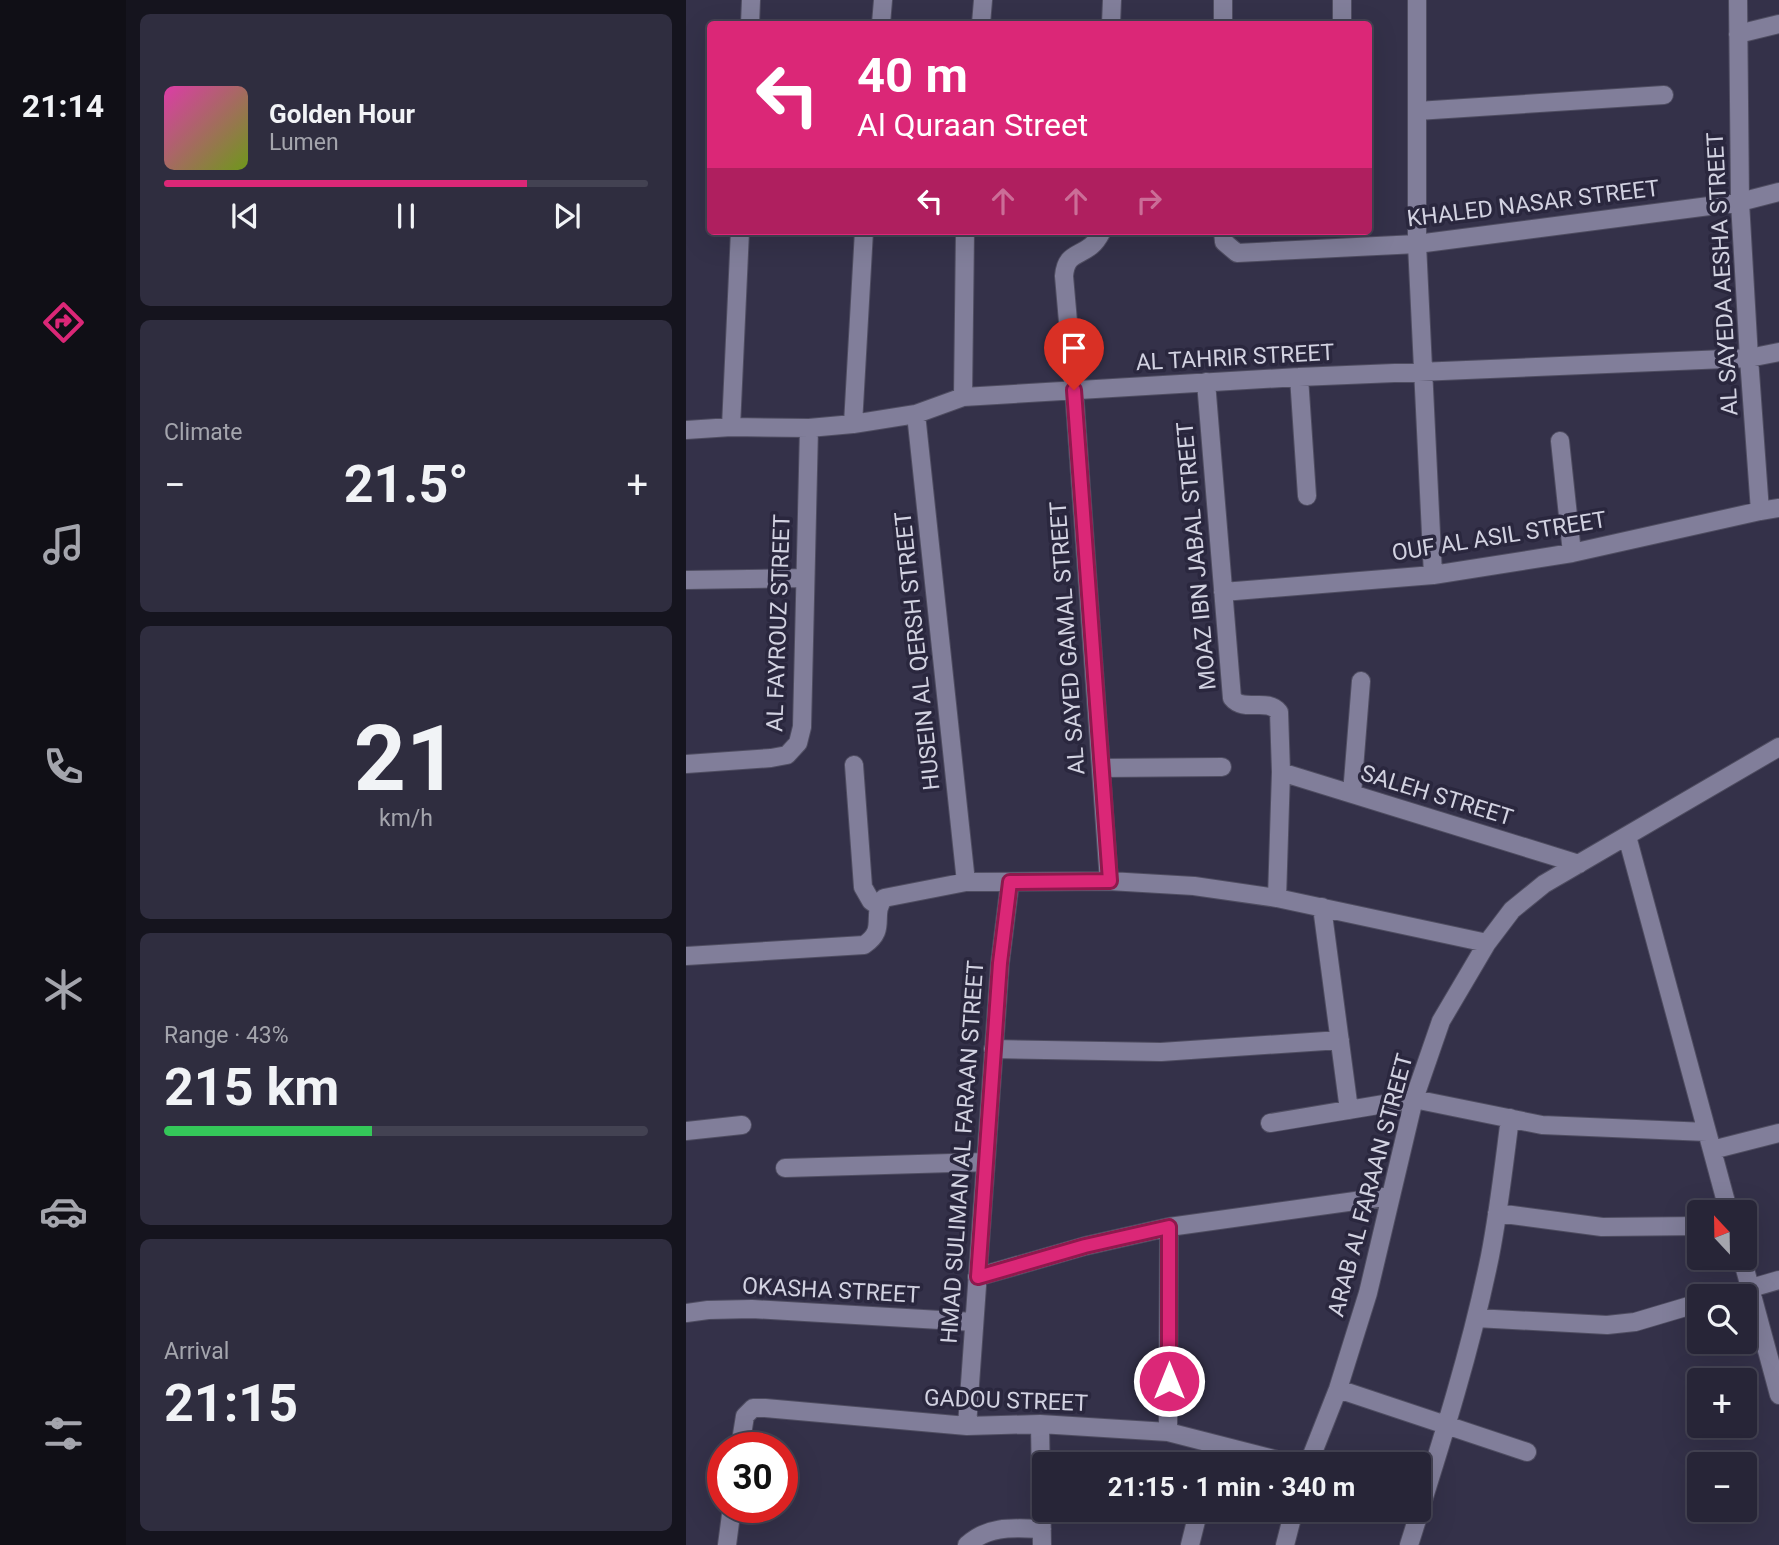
<!DOCTYPE html>
<meta charset="utf-8">
<style>
body{margin:0;font-family:Roboto,sans-serif;background:#2f2d3f;color:#f1f3f6;height:100vh;display:flex;flex-direction:column;font-size:26px;white-space:nowrap}
*{box-sizing:border-box;margin:0}
p{font-size:23px;color:#a4a5ad}
.icon{flex:none;width:38px;height:38px;fill:none;stroke:currentColor;stroke-width:2;stroke-linecap:round;stroke-linejoin:round}
.map{position:relative;flex:1;overflow:hidden}
.drawer{display:flex;flex-direction:column;gap:14px;padding:14px;background:#15141e;width:560px}
.drawer>*{flex:none}
.banner{position:absolute;left:21px;top:21px;width:665px;height:214px;border-radius:7px;box-shadow:0 7px 28px #0002,0 0 0 2px #434252;background:#db2777;color:#fff;overflow:hidden}
.needle{width:46px;rotate:338deg}
.buttons{position:absolute;left:1001px;top:1200px;display:grid;gap:14px}
.buttons a{display:grid;place-items:center;width:70px;height:70px;border-radius:7px;background:#272537;box-shadow:0 7px 28px #0002,0 0 0 2px #434252;font-size:35px}
.speed{position:absolute;left:21px;top:1432px;display:flex;gap:14px;font-size:35px;font-weight:700;text-align:center}
.speed>*{display:grid;place-content:center;width:91px;height:91px;border-radius:50%;background:#272537;box-shadow:0 7px 28px #0002,0 0 0 2px #434252;line-height:1}
.speed .limit{border:10px solid #d22;background:#fff;color:#111}
.pin{position:absolute;display:grid;place-items:center;width:60px;height:60px;color:#fff;margin:-72px -30px;border-radius:50% 50% 50% 0;rotate:-45deg;box-shadow:0 0 7px #0007}
.pin .icon{rotate:45deg}
.me{position:absolute;width:77px;margin:-38px;rotate:0deg;stroke-linejoin:round;filter:drop-shadow(0 0 5px #0008)}
.turn{display:flex;align-items:center;gap:24px;height:147px;padding:0 35px;font-size:32px}
.turn .icon{width:91px;height:91px;stroke-width:2.5}
.turn b{display:block;font-size:49px;line-height:60px}
.lanes{display:flex;align-items:center;height:66px;padding:0 35px;background:#0003;justify-content:center;gap:35px;direction:ltr}
.lanes .off{opacity:.35}
.big{font-size:52px;font-weight:700;line-height:1.1}
.drawer .card{flex:1;display:flex;flex-direction:column;justify-content:center;gap:10px;min-width:0;padding:0 24px;border-radius:10px;background:#2f2d3f}
.drawer .dial{align-items:center;gap:0}
.dial b{font-size:91px;line-height:1}
.song{display:flex;align-items:center;gap:21px}
.cover{width:84px;height:84px;border-radius:10px;background:linear-gradient(135deg,hsl(320 70% 55%),hsl(80 70% 35%))}
.played{height:7px;border-radius:4px;background:linear-gradient(90deg,#db2777 75%,#434252 75%)}
.keys{display:flex;justify-content:space-around;direction:ltr}
.heat{display:flex;justify-content:space-between;align-items:center;font-size:38px;direction:ltr}
.charge{height:10px;border-radius:5px;background:linear-gradient(90deg,#34c759 43%,#434252 0)}
.trip{position:absolute;left:346px;top:1452px;width:399px;height:70px;border-radius:7px;background:#272537;box-shadow:0 7px 28px #0002,0 0 0 2px #434252;font-weight:700;line-height:70px;text-align:center}
main{display:flex;flex:1;min-height:0}
.tabs{display:flex;flex-direction:column;width:126px;justify-content:space-around;align-items:center;background:#100f16;color:#a4a5ad}
.tabs .icon{width:49px;height:49px}
.tabs .active{color:#db2777}
.tabs b{font-size:32px;color:#f1f3f6}
.map>svg:first-child{display:block}
.lines{fill:none;stroke-linecap:round;stroke-linejoin:round}
.street-casing{stroke:#4f4d61;stroke-width:20}
.street{stroke:#817e9a;stroke-width:18}
.route-casing{stroke:#8e194d;stroke-width:18}
.route{stroke:#db2777;stroke-width:12}
.labels{text-anchor:middle;stroke-width:7;stroke-linejoin:round;paint-order:stroke}
.street-label{font-size:23px;fill:#d2d2e1;stroke:#2a273e}
</style>
<main>
<nav class="tabs">
<b>21:14</b>
<svg class="icon active" aria-label="directions" viewBox="0 0 24 24"><path d="M12 3l9 9-9 9-9-9zM9 14v-3h6M13 9l2 2-2 2"/></svg>
<svg class="icon" aria-label="music" viewBox="0 0 24 24"><path d="M9 18V5l10-2v13"/><circle cx="6" cy="18" r="3"/><circle cx="16" cy="16" r="3"/></svg>
<svg class="icon" aria-label="phone" viewBox="0 0 24 24"><path d="M5 4h4l2 5-3 2q2 4 5 5l2-3 5 2v4C11 20 4 13 5 4z"/></svg>
<svg class="icon" aria-label="climate" viewBox="0 0 24 24"><path d="M12 3v18M4 7l16 10M4 17L20 7"/></svg>
<svg class="icon" aria-label="car" viewBox="0 0 24 24"><path d="M5 17H2v-5l4-1 3-4h7l3 4 3 1v5h-3M9 17h6M6 11h13"/><circle cx="7" cy="17" r="2"/><circle cx="17" cy="17" r="2"/></svg>
<svg class="icon" aria-label="filters" viewBox="0 0 24 24"><path d="M4 7h16M4 17h16"/><circle cx="9" cy="7" r="2"/><circle cx="15" cy="17" r="2"/></svg>
</nav>
<section class="drawer">
<div class="card">
<div class="song"><i class="cover"></i><div><b>Golden Hour</b><p>Lumen</p></div></div>
<div class="played"></div>
<div class="keys"><svg class="icon" aria-label="previous" viewBox="0 0 24 24"><path d="M18 5L8 12l10 7zM5 5v14"/></svg><svg class="icon" aria-label="pause" viewBox="0 0 24 24"><path d="M8 5v14M16 5v14"/></svg><svg class="icon" aria-label="next" viewBox="0 0 24 24"><path d="M6 5l10 7-10 7zM19 5v14"/></svg></div>
</div>
<div class="card"><p>Climate</p>
<div class="heat"><a>−</a><b class="big">21.5°</b><a>+</a></div>
</div>
<div class="card dial"><b>21</b><p>km/h</p></div>
<div class="card"><p>Range · 43%</p><b class="big">215 km</b><div class="charge"></div></div>
<div class="card"><p>Arrival</p><b class="big">21:15</b></div>
</section>
<div class="map">
<svg width="1093" height="1545" viewBox="0 0 1093 1545">
<rect width="100%" height="100%" fill="#343149"/>
<g class="lines">
<g class="street-casing">
<path id="street" d="M656,0v24
M731,0v244l16,331
M1052,0l2,202 9,156 11,153
M64,24l1,-24
M195,24l2,-24
M295,24l2,-24
M425,24l1,-24
M537,24v-24
M1052,34l41,-10
M731,111l247,-16
M416,231c-3,6 -6,11 -11,15 -14,11 -25,8 -27,30l10,114 35,491
M537,231l1,11 13,11 180,-9 323,-42 39,-10
M613,377l8,119
M520,382l26,316c12,15 35,-1 47,14l2,60 -4,126
M277,397l2,-166
M230,414l50,468
M167,424l11,-193
M45,427l9,-196
M0,430l45,-3 78,1 44,-4 63,-10 47,-17 336,-20 450,-19 30,-6
M874,441l12,112
M0,580l119,-2
M537,592l210,-17 139,-22 188,-42 19,-3
M0,764l85,-6 16,-3 11,-12 4,-16 7,-299
M168,765l9,122 8,14 7,5
M415,768l121,-1
M595,772l298,92
M666,794l9,-113
M941,836l102,377
M636,907l27,203
M0,956l178,-11c24,-16 6,-29 20,-47l82,-16 143,-1 85,5 83,12 210,45
M307,1049l168,3 179,-12
M584,1123l144,-24 128,26 165,7
M0,1131l56,-6
M1026,1150l67,-17
M99,1168l200,-6
M811,1213l105,14 97,-1
M1056,1258l37,137
M291,1277l108,-31 84,-19 222,-31
M1034,1297l59,-17
M0,1313l22,-3 44,-1 222,13
M790,1318l131,7 28,-3 64,-19
M652,1389l189,63
M354,1424l2,121
M281,1426l33,-463 10,-81
M482,1432l1,-205
M54,1447l5,-31 8,-8h12l202,18 73,-2 128,8 129,33
M622,1465l30,-76 30,-96 46,-194 27,-78 46,-78 25,-33 32,-26 235,-137
M41,1545l5,-38
M281,1545c22,-20 47,-17 75,-16
M504,1545l6,-24
M599,1545l9,-35
M723,1545c30,-95 61,-191 81,-289 9,-46 14,-92 20,-138"/>
</g>
<use href="#street" class="street"/>
</g>
<g class="lines">
<g class="route-casing">
<path id="route" d="M388,390l36,491 -100,1 -10,81 -22,314 107,-31 84,-19v154"/>
</g>
<use href="#route" class="route"/>
</g>
<g class="labels">
<g class="street-label">
<text transform="translate(847 203) rotate(-7)" y="8">KHALED NASAR STREET</text>
<text transform="translate(1036 274) rotate(-93)" y="8">AL SAYEDA AESHA STREET</text>
<text transform="translate(549 357) rotate(-3)" y="8">AL TAHRIR STREET</text>
<text transform="translate(813 536) rotate(-9)" y="8">OUF AL ASIL STREET</text>
<text transform="translate(510 556) rotate(-95)" y="8">MOAZ IBN JABAL STREET</text>
<text transform="translate(92 623) rotate(-88)" y="8">AL FAYROUZ STREET</text>
<text transform="translate(381 638) rotate(-94)" y="8">AL SAYED GAMAL STREET</text>
<text transform="translate(231 651) rotate(-96)" y="8">HUSEIN AL QERSH STREET</text>
<text transform="translate(751 795) rotate(17)" y="8">SALEH STREET</text>
<text transform="translate(276 1152) rotate(-86)" y="8">HMAD SULIMAN AL FARAAN STREET</text>
<text transform="translate(684 1185) rotate(-75)" y="8">ARAB AL FARAAN STREET</text>
<text transform="translate(145 1290) rotate(3)" y="8">OKASHA STREET</text>
<text transform="translate(320 1400) rotate(2)" y="8">GADOU STREET</text>
</g>
</g>
</svg>
<div class="buttons">
<a><svg class="needle" viewBox="-14 -14 28 28"><path d="M0-13l5 13h-10z" fill="#e53935"/><path d="M0 13l5-13h-10z" fill="#a4a5ad"/></svg></a>
<a><svg class="icon" aria-label="search" viewBox="0 0 24 24"><circle cx="10" cy="10" r="6"/><path d="M15 15l6 6"/></svg></a>
<a>+</a>
<a>−</a>
</div>
<div class="speed"><div class="limit">30</div></div>
<div class="pin" style="left:388px;top:390px;background:#d93025"><svg class="icon" aria-label="arrive" viewBox="0 0 24 24"><path d="M6 21V4h12l-3 4 3 4H6"/></svg></div>
<svg class="me" style="left:483px;top:1381px" viewBox="-20 -20 40 40"><circle r="17" fill="#db2777" stroke="#fff" stroke-width="3"/><path d="M0-11L8 9 0 5-8 9z" fill="#fff"/></svg>
<div class="trip">21:15 · 1 min · 340 m</div>
<div class="banner">
<div class="turn"><svg class="icon" aria-label="left" viewBox="0 0 24 24"><path d="M17 20v-9H6M10 6l-5 5 5 5"/></svg><div><b>40 m</b>Al Quraan Street</div></div>
<div class="lanes"><svg class="icon" aria-label="left" viewBox="0 0 24 24"><path d="M17 20v-9H6M10 6l-5 5 5 5"/></svg><svg class="icon off" aria-label="ahead" viewBox="0 0 24 24"><path d="M12 20V5M6 11l6-6 6 6"/></svg><svg class="icon off" aria-label="ahead" viewBox="0 0 24 24"><path d="M12 20V5M6 11l6-6 6 6"/></svg><svg class="icon off" aria-label="right" viewBox="0 0 24 24"><path d="M7 20v-9h11M14 6l5 5-5 5"/></svg></div>
</div>
</div>
</main>
